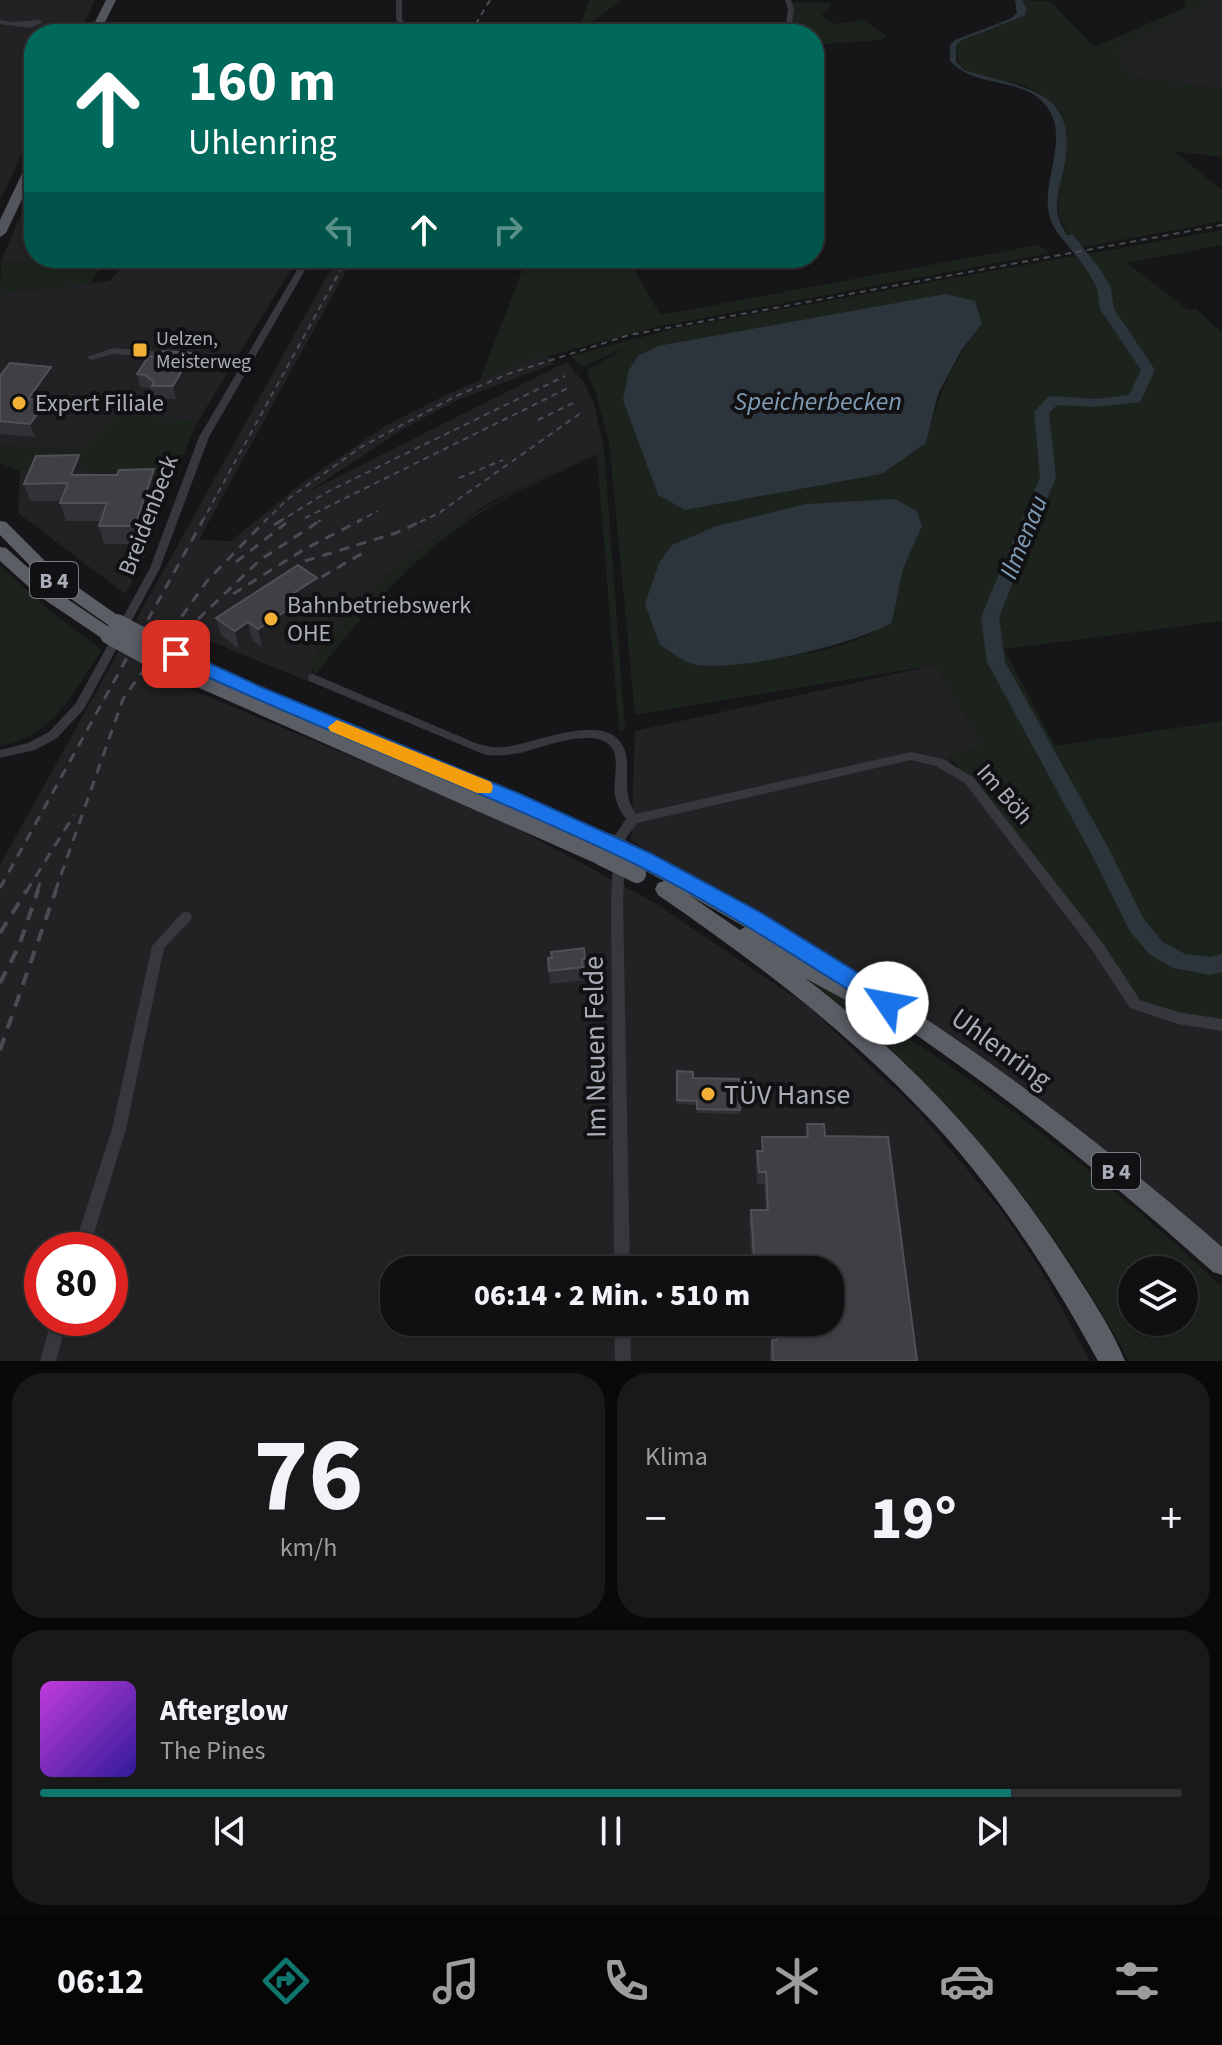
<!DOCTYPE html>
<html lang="de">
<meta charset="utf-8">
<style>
body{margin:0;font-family:"Source Sans 3",sans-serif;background:#19191b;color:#f1f3f6;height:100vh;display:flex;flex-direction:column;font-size:30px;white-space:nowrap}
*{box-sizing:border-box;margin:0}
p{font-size:26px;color:#9c9d9f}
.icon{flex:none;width:44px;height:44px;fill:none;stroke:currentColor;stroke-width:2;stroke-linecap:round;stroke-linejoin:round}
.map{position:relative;height:1361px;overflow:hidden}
.drawer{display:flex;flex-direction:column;gap:12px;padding:12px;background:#09090a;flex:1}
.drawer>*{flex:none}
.top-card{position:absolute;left:24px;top:24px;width:800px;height:244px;border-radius:32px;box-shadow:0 2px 6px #0004,0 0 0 2px #303032;background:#00695c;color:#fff;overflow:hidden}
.tools{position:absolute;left:1118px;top:1256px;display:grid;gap:16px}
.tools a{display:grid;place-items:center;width:80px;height:80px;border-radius:50%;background:#101012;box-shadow:0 2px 6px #0004,0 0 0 2px #303032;font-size:40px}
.speed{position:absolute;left:24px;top:1232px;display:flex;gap:16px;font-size:40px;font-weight:700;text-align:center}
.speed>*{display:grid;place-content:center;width:104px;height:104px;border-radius:50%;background:#101012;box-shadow:0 2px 6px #0004,0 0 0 2px #303032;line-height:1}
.speed .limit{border:12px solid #d22;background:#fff;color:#111}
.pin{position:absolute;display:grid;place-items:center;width:68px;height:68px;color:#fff;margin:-34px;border-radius:16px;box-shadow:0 4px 12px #0006}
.me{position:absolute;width:88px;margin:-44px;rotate:303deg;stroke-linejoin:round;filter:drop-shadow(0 0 6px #0008)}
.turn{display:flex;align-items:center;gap:28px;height:168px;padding:0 32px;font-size:36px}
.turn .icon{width:104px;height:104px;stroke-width:2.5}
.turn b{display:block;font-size:56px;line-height:68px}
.lanes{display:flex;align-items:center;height:76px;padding:0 32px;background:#0003;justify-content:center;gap:40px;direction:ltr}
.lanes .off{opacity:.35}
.big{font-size:60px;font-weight:800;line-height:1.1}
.drawer .card{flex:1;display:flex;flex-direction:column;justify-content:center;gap:12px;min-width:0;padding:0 28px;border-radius:32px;background:#19191b}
.drawer .dial{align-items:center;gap:0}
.dial b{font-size:104px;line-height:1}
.song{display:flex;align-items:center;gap:24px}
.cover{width:96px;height:96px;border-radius:12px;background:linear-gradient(135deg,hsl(290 70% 55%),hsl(250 70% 35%))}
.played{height:8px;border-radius:4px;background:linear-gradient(90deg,#0f766e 85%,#303032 85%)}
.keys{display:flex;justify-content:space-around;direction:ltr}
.heat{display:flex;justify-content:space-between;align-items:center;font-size:44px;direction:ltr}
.drawer .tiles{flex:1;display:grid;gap:12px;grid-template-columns:1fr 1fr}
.card:last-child{grid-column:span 2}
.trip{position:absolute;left:380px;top:1256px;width:464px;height:80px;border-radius:32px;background:#101012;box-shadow:0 2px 6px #0004,0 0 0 2px #303032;font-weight:800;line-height:80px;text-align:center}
.dock{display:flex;height:128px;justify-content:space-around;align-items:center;background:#060607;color:#9c9d9f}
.dock .icon{width:56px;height:56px}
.dock .on{color:#0f766e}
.dock b{font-size:36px;color:#f1f3f6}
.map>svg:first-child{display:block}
.built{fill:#222225;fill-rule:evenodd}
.green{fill:#1c231d;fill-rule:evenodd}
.water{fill:#2c353c}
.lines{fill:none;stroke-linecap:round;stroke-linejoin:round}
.river{fill:#2c353c;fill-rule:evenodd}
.minor{fill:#37383d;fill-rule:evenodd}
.primary{fill:#53555c;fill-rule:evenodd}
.trunk{fill:#5b5e65;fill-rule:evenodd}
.rail-far2{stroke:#4a4c52;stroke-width:2;stroke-dasharray:6 5;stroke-linecap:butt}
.rail-far1{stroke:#4a4c52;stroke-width:3;stroke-dasharray:10 8;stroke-linecap:butt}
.rail{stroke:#4a4c52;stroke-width:4;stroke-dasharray:13 10;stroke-linecap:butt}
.trunk-bridge{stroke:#5b5e65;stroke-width:18}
.wall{fill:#323236}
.shaded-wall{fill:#212124}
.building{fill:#3f3f44;stroke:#4f5156;stroke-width:2}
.route{fill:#1a73e8;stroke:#114b97;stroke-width:2}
.slow{fill:#f59e0b}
.poi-dot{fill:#f2b134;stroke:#111113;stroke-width:3}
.labels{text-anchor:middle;stroke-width:8;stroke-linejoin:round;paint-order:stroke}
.far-poi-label{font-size:20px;fill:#a8adb8;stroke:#111113;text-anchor:start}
.shield{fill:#111113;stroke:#7b7e86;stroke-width:2}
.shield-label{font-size:22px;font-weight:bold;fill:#a8adb8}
.poi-label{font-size:24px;fill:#a8adb8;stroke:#111113;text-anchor:start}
.street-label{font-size:24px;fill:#a8adb8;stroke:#111113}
.water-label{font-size:26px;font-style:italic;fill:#7f9bb3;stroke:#111113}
.near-street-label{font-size:28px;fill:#a8adb8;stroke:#111113}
.near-poi-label{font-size:28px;fill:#a8adb8;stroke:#111113;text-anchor:start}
</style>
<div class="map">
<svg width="1222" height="1361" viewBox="0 0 1222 1361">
<rect width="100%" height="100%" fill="#161618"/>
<path class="built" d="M0,0h95l-16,34h-45v95l-34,71z
M1211,0h11v88l-88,-10 -14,-17 -3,-14z
M34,184v74h40l-3,4 -70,-1z
M129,258h169l-100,163 -80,-6 -34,35 -84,-4v-153l110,-12z
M337,258h16l-154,282 32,1 71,-58 83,-57 65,-33 95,-40 9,11 -94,35 -55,29 -99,65 260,-131 18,20 10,21 10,46 -113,53 -69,45 -36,29 -68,75 -7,20 4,4 -5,7 -122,-50 -24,46 330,138 161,87 154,104 110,105 82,98 39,58 50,93h-1090v-496zM42,1250h68v68h-68zM394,1270h436v52h-436z
M48,463l43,7 6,9 75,1 -25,73 -22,41 -107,-81 2,-42z
M936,665l46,80 -35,12 147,191 39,61 89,20v224l-213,-175 -116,-83 -136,-85 -126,-69 4,-110z"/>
<path class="green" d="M589,0h33l-29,21 -4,13h-11z
M1022,0l29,2 43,45 90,-39 2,-4 -5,-4h30l-94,47 3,14 14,17 88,10v69l-48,-6 48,39v31l-143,27c-27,-34 -24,-41 -15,-82 4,-15 -1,-36 -2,-52 -12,-13 -24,-24 -42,-30 -28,-8 -63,0 -64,-38l4,-5 64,-25 3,-7z
M792,2l38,1v5l-9,8 14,8 29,-4 23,17 -6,3 -67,5v-11h-22z
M1222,230v15l-95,18 62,48 7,-2 26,24v288l-218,28 51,97 167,-25v298l-42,-6 -41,-13 -160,-212 -32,-32 35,-11 -46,-80 -301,50 -26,-274 -14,-50 -8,-18 3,-5 46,-25 -54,24 -11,-11 101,-27 403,-73 10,11 12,-3 -9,-10zM975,301l7,23c-32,41 -43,70 -56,119l-44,31 -197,36 -27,-15 -9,-26zM806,504l116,22 -19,43 -11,52c-50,36 -138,41 -199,43l-21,-119 44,-19z
M1038,245l12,8 -390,73 -112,30 -3,-2 -65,26 47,-122h69l-5,10 37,-10 32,57z
M95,258h13l-18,25 -90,10 1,-32 70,1z
M118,415l80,6 -26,59 -75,-1 -6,-9 -43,-7 -28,8 -20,-8v-17l83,4z
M604,449l21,280 -6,2 -22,-276c-35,16 -72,32 -105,51 -71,41 -127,105 -177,169l-5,-12 8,-12c23,-25 45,-54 70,-76 64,-57 140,-90 216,-126z
M0,566l49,44 53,40c-28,40 -49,89 -102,95z
M790,965c43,27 87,52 129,80 107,72 209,153 303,242v74h-93c-59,-110 -137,-215 -227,-301 -35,-34 -75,-64 -112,-95zM1132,1270h52v52h-52z"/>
<path class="water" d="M1015,0h7l5,9 -3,7 -64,25 -4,5v15l8,9c54,18 114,16 101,92 -3,20 -13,40 -5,60 5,13 17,23 23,36 -10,-10 -23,-19 -29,-31 -21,-36 19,-85 -7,-120 -22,-31 -72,-18 -97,-46v-16l5,-5 55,-21 7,-6z
M946,294l29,7 7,23 -21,27 -23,43 -12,49 -44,31 -197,36 -27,-15 -35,-95 6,-30 9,-14 20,-10z
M895,499l22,12 5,15 -19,43 -11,53c-32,22 -162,52 -199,42 -11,-3 -23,-13 -33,-19l-15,-41 14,-41 13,-18 44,-19 90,-22z"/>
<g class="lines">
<path class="river" d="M1063,235h10l27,34 11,19 3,21 41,61 -15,32 -44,5 -39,-2 -8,8 7,64 -57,140 6,45 104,187 34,69 20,24 22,12 25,3 12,-3v18l-12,3 -37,-7 -24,-14 -20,-24 -36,-73 -106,-195 -6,-45 59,-140 -6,-65 14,-15 5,-1 43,3 33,-4 12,-25 -41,-61 -3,-21 -10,-18 -25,-32z"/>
<path class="minor" d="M396,0h6v19l8,15h-6l-8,-15z
M785,0h6l3,9 -3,22 -3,2 -3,-2 3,-22z
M0,20l14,2 26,-2 3,2 -12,6 -31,-4z
M304,258h8l-103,179 -49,131 -76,141 -27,29 -22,12 -35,8v-8l28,-7 21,-11 27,-29 74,-135 49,-131 43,-73 -129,-10 -22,6 -4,-3 26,-9 132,11z
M313,674l160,68c10,4 20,6 30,5 30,-2 97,-35 118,-4 14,20 -3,46 15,71l275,-62 32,7 30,18 129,165 38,58 38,12 44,7v12l-44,-7 -48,-16 -38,-58 -127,-167 -29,-17 -25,-6 -274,63 -11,15 -3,62 7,370h-16l-3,-370 3,-63 12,-18c-5,-7 -9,-14 -11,-23 -3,-14 6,-37 -4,-49 -16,-21 -70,1 -91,6 -12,2 -25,4 -37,1l-174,-73 -1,-3 1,-3z
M186,912l4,1 2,4 -2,4 -26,27 -38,181 -37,121h-16l39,-121 40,-183 30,-33z
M52,1318h16l-12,43h-16z
M614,1322h16l1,39h-16z"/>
<path class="primary" d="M106,0h10l-17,34h-10z
M34,157v17l-28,59 -6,4v-17l28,-59z"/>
<path class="trunk" d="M0,521l6,1 50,50 67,47 3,4 -3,4h-12l-67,-47 -44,-45z
M0,547l6,1 45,40 64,43 3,4 -3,4h-12l-64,-43 -39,-35z
M176,648l84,39 357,150 3,6 -3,6 -7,2 -51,-21 50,21 3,6 -3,6 -7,2 -7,-2 -432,-191 -3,-4 3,-4 6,-2 49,20 -48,-24 -3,-4z
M644,852c38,13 92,49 128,70 161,94 310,203 450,325v28l-9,-3c-111,-99 -227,-194 -353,-274l-9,5 -46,-25c105,80 194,176 265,287 20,31 41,62 55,96h-27c-49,-90 -106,-178 -178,-252 -78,-82 -169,-150 -262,-214l-3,-6 3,-6 6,-2 -27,-15 -3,-6 3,-6zM689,895l56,32 -5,3z"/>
<path class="rail-far2" d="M470,34l20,-34
M538,420l35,-17
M459,478l44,-18
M305,518l265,-131
M202,522l145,-264
M264,522l24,-23 73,-52 95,-51 52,-22 121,-39 593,-110
M279,522l48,-30 238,-116
M318,522l3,-2
M357,522l21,-11
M420,522l19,-9 143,-101"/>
<path class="rail-far1" d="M274,525l8,-5
M305,561l91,-28 28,-13
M236,562l50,-39
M306,586l62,-36
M233,594l70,-44 58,-30
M172,644l88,-84 61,-40
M0,888l203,-368
M26,892l48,-77
M37,892l3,-9
M55,892l68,-193 84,-118 59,-61"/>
<path class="rail" d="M0,933l27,-43
M0,983l19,-37 19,-56
M0,1050l56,-160"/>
<path class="trunk-bridge" d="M117,623l59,31
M109,635l60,33
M610,843l34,17
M602,857l35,17"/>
</g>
<path class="wall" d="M195,366l-19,33 -21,-1 -2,-6 -4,-4 -9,-1 -3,-13z
M51,367l4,13 -15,20 11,14 -16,23 -35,-3v-58z
M84,473v2l75,12 -19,57h-36l-5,-18 2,-5h-35l-6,-18 1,-2h-31l-6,-17z
M320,595l-23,15 3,12 -38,25 -10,-7 -13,9 -18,-14 -5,-17z
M548,958l37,1v13h-2l1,8 -34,4z
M677,1071l16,7 47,32v4l-43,-1v-8l-20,-1z
M807,1124l18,12 92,225h-147v-10l2,-11h3l-2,-18h57v-52h-78l-3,-49 2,-11h15l-2,-26h-7l-1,-21 1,-12h4l1,-14h43z"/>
<path class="shaded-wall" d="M0,0h9l-9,7z
M192,353l3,13 -19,33 -3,-13z
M51,367l4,13 -23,32 -4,-13z
M47,401l4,13 -16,23 -5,-13z
M79,455l5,18 -7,19 -6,-17z
M154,469l5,18 -19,57 -5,-18z
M317,578l3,17 -23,15 3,12 -38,25 -4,-18 28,-31z
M248,622l4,18 -13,9 -4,-18z"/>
<path class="building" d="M163,351l29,2 -19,33h-21l2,-4 -9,-7 -8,-1 12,-18 8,1z
M10,363l41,4 -23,32 19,2 -17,23 -30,-3v-45z
M79,455l-8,20h46l2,-5 35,-1 -19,57h-36l8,-23h-47l8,-20 -44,1 12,-28z
M298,565l19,13 -31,20 10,6 -38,25 -10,-7 -13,9 -19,-13z
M584,948l1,11h-3l1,8 -34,4 -1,-13h4l-1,-6z
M677,1071l16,1v6l46,1 1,31 -43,-1v-8l-20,-1z
M807,1124h17l1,12 63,1 29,224h-144l-1,-21h5l-1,-18h54v-52h-75l-4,-60h17l-2,-38h-7l-2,-21h6l-1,-14h46z"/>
<path class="route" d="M176,648l85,39 259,107 132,60 106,57 137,85 3,7 -3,6 -8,3 -8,-3c-80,-50 -159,-103 -244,-145 -153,-74 -313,-132 -466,-205l-2,-5 2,-4z"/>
<path class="slow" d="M337,720l154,62 2,5 -2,6h-14l-147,-62 -2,-4z"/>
<g class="poi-dot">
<rect x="132" y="342" width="16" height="16" rx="4"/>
<circle cx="19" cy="403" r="8"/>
<circle cx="271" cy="619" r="8"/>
<circle cx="708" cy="1094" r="8"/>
</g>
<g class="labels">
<g class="far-poi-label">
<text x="156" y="345">Uelzen,<tspan x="156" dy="23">Meisterweg</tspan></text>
</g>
<g class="shield">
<rect x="30" y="562" width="48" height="36" rx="6"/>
<rect x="1092" y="1153" width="48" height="36" rx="6"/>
</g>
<g class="shield-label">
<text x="54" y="588">B 4</text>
<text x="1116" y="1179">B 4</text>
</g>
<g class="poi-label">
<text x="35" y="411">Expert Filiale</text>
<text x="287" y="613">Bahnbetriebswerk<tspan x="287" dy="28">OHE</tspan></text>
</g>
<g class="street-label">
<text transform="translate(148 515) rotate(-69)" y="8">Breidenbeck</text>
<text transform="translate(1005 794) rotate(49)" y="8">Im Böh</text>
</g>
<g class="water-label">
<text x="818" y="410">Speicherbecken</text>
<text transform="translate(1023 537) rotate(-68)" y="9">Ilmenau</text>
</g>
<g class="near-street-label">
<text transform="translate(594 1047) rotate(-91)" y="10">Im Neuen Felde</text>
<text transform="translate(1002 1048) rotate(36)" y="10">Uhlenring</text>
</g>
<g class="near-poi-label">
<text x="724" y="1104">TÜV Hanse</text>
</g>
</g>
</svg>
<div class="tools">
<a><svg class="icon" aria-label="layers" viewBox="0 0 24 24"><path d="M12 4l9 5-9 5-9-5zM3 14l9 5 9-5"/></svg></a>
</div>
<div class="speed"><div class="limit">80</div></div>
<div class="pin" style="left:176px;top:654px;background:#d93025"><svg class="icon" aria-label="arrive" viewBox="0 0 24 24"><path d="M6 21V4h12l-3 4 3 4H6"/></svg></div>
<svg class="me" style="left:887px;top:1003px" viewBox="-20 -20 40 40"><circle r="19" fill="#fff"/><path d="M0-13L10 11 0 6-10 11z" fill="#1a73e8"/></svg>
<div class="trip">06:14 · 2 Min. · 510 m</div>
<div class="top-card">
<div class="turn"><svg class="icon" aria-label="ahead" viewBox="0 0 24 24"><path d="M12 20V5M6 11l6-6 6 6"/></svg><div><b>160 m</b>Uhlenring</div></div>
<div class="lanes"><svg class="icon off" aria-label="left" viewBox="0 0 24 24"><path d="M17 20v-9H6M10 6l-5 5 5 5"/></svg><svg class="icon" aria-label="ahead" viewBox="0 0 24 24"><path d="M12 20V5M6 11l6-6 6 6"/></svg><svg class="icon off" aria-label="right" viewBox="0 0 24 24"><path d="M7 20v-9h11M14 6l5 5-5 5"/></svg></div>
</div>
</div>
<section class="drawer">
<div class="tiles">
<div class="card dial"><b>76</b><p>km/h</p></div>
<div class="card"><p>Klima</p>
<div class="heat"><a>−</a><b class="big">19°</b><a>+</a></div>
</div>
<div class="card">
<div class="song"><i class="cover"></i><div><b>Afterglow</b><p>The Pines</p></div></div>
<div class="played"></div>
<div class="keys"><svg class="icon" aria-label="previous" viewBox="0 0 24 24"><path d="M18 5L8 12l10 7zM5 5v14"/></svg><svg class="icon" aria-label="pause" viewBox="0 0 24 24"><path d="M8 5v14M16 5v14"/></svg><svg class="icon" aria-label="next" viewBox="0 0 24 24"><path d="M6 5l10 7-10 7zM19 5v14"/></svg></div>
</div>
</div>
</section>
<nav class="dock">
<b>06:12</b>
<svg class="icon on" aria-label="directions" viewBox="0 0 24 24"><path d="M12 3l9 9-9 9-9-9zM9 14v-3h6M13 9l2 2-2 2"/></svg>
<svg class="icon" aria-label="music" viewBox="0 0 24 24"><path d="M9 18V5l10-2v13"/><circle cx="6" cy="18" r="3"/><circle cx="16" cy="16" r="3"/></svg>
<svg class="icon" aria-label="phone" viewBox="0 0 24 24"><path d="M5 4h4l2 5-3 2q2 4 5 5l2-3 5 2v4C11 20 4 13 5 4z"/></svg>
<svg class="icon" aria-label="climate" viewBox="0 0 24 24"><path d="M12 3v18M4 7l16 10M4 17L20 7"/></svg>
<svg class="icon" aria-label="car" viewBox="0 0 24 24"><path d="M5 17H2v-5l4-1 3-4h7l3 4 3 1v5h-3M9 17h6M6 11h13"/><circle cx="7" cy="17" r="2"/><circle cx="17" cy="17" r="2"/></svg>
<svg class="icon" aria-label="filters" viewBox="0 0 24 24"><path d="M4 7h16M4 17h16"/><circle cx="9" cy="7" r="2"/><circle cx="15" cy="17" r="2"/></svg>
</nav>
